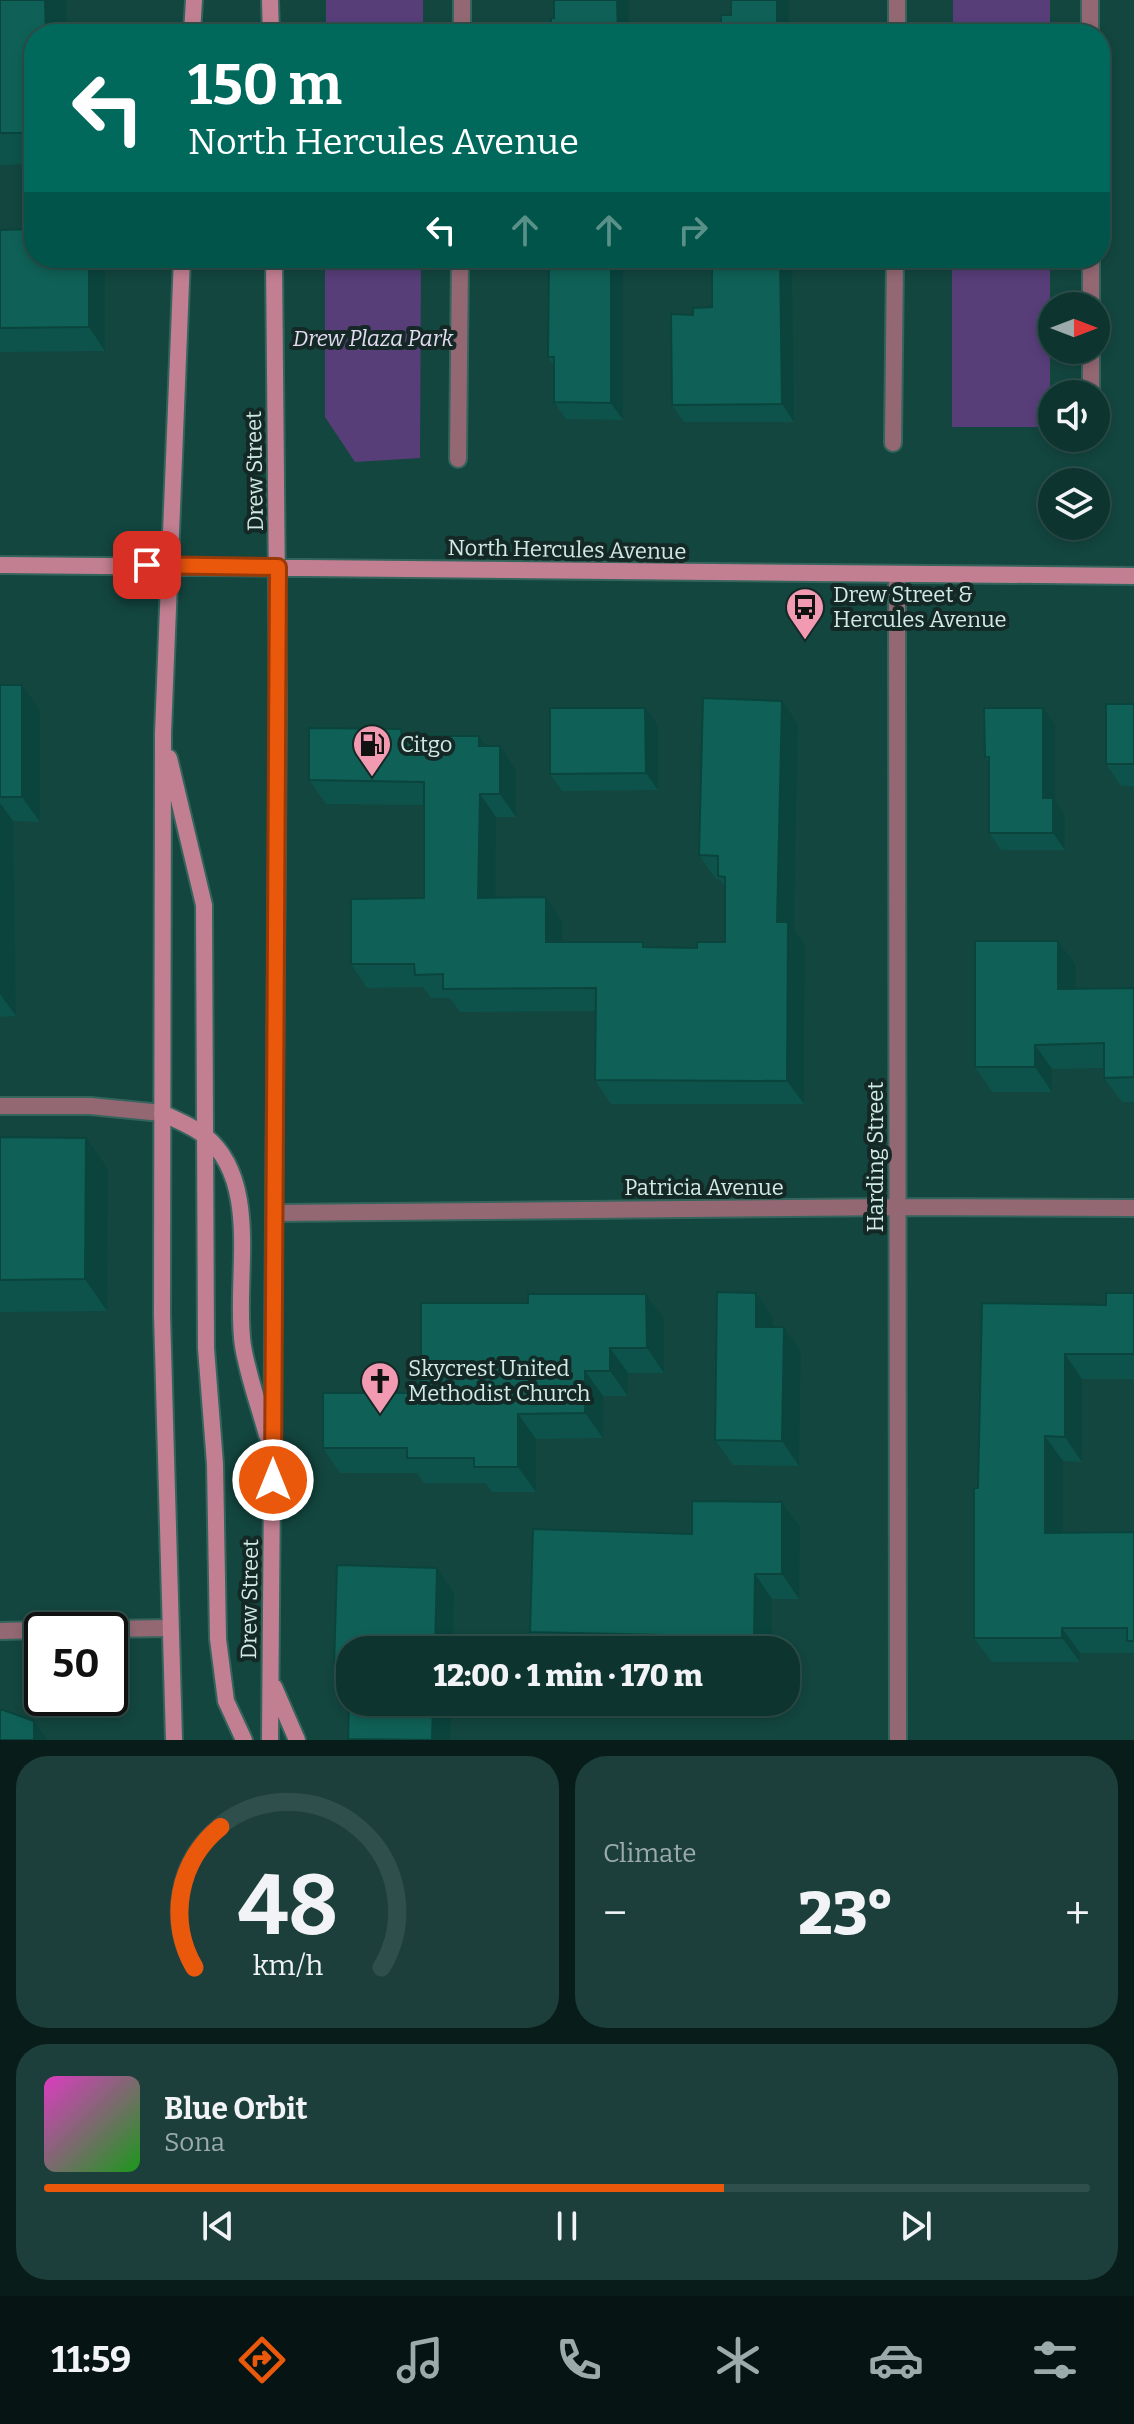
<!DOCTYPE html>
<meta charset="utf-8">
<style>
body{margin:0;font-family:Bitter,serif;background:#1c3f3b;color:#f1f3f6;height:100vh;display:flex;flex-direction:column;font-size:30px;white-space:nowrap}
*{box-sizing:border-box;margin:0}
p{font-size:26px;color:#9baaaa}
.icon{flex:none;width:44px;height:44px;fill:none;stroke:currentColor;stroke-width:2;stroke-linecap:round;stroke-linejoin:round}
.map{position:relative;height:1740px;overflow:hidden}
.drawer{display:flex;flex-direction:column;gap:16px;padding:16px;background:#081d1a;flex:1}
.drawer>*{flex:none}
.guide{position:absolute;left:24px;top:24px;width:1086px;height:244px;border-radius:32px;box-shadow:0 4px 12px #0003,0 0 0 2px #2e4f4b;background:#00695c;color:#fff;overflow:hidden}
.needle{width:52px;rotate:90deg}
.fabs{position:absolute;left:1038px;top:292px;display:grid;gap:16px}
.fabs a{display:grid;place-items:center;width:72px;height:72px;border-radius:50%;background:#0e342f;box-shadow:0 4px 12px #0003,0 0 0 2px #2e4f4b;font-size:40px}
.speed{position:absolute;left:24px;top:1612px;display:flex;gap:16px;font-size:40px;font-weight:700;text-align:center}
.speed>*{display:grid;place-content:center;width:104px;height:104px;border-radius:50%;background:#0e342f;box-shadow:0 4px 12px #0003,0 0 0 2px #2e4f4b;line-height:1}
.speed .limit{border:4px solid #111;border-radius:12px;background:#fff;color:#111}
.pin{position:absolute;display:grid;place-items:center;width:68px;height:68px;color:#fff;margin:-34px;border-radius:16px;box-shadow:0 4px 12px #0006}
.me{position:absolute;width:88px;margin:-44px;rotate:0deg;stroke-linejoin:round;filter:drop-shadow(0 0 6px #0008)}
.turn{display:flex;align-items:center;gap:28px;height:168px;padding:0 32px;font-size:36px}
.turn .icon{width:104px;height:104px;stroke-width:2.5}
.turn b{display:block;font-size:56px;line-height:68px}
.lanes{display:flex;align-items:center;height:76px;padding:0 32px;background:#0003;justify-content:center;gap:40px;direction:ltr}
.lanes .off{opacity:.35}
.big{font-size:60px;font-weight:800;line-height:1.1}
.drawer .tile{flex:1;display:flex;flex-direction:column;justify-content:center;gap:12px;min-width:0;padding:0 28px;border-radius:32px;background:#1c3f3b}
.drawer .dial{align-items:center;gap:0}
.dial svg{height:208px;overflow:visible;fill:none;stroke:#2e4f4b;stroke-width:7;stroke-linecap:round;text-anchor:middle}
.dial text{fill:#f1f3f6;stroke:none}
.song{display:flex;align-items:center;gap:24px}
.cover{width:96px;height:96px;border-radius:12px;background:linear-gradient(135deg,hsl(310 70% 55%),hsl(120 70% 35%))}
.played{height:8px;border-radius:4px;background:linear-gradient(90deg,#ea580c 65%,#2e4f4b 65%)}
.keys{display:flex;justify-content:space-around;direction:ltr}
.heat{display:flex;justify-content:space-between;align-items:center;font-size:44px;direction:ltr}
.drawer .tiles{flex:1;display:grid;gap:16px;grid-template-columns:1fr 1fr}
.tile:last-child{grid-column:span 2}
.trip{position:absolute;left:336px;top:1636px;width:464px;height:80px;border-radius:32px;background:#0e342f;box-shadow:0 4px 12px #0003,0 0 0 2px #2e4f4b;font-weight:800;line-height:80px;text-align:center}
.tab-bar{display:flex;height:128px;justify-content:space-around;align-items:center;background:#061513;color:#9baaaa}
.tab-bar .icon{width:56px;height:56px}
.tab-bar .active{color:#ea580c}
.tab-bar b{font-size:36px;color:#f1f3f6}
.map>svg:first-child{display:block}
.green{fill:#573e79}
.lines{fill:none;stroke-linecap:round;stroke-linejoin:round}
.street-casing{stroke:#35645d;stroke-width:20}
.secondary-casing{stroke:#35645d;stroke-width:20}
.street{stroke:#936873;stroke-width:16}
.secondary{stroke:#c27f91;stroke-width:16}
.wall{fill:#0d534b}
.shaded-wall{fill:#0a443d}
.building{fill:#0f6157;stroke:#0a443d;stroke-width:2}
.route-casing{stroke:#983908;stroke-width:20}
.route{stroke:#ea580c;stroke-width:14}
.labels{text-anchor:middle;stroke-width:8;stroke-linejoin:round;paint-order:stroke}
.park-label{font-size:22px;font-style:italic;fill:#e3dbf1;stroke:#142825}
.street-label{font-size:22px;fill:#d1eae5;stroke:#142825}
.poi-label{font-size:22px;fill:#d1eae5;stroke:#142825;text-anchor:start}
</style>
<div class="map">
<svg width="1134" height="1740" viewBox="0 0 1134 1740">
<rect width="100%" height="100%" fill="#13463f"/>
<path class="green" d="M326,0h97v34h-97z
M953,0h97v34h-97z
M325,258h96l-1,200 -65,4 -30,-45z
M952,258h98v169h-98z"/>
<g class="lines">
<g class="street-casing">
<path id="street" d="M1090,0v34
M462,34v-34
M897,34v-34
M1091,258v48
M1091,350v44
M893,443l2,-185
M458,459l2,-201
M897,574l1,1166
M0,1106h90l72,7
M275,1213l622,-6 237,1
M45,1630l125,-2
M0,1631l42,-1"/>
</g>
<g class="secondary-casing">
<path id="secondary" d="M270,0l1,34
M192,34l2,-34
M0,565l1134,11
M169,758l35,147 2,443 9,116 3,175 8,62 18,39
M162,1113c14,7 31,13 43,23 58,47 28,146 38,210 5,30 16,60 24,89
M274,1687l23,53
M174,1740l-12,-425 1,-582 19,-475
M270,1740l8,-1034 -4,-448"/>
</g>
<use href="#street" class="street"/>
<use href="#secondary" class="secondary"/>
</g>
<path class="wall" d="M0,0h66l1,34h-33v130l-34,1z
M0,230l105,28v93l-105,1z
M549,258h74v162l-57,-1 -12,-17v-36l-6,-9z
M712,258h80l2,164h-110l-12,-17 21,-90 19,-8z
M0,685h22l18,25v112l-27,-1 3,195 -16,1z
M1134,704v82h-13l-15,-22z
M798,724l-4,206 11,15 -1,159h-193l-16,-24v-69l-135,1 -10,-14h-19l-8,-11 -56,1 -16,-24 73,-66v-93l-98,-1 -17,-24 92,-51 5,7 80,10h14l16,24v47h-20l-1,81 67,23v21h81l4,5 50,1 28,-6v-55l-6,-8h-3l-17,-24z
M658,725v65l-96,1 -12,-17z
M1055,725v76l10,14v35h-64l-12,-17v-70l-4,-6z
M1058,941l18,24v23h58v114h-12l-18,-24v-10l-52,1v23h-60l-17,-25z
M0,1137l108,32 -1,142 -107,1z
M756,1293l17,25v9h11l17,25 -2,114 -66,-1 -18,-25z
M1134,1293v86h-52v83l-19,-1v72l71,-1v121h-54v9h-88l-18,-24 8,-335 124,2z
M646,1294l18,24v55h-36v23h-25v42l-67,1v53h-44l-7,-9h-61l-7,-10h-77l-17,-25 98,-55 107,-90z
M782,1502l18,25 -1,72h-27v51h-229l-13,-18 162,-98z
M437,1568l17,25 -1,57h-103v52h101l-1,38h-102l1,-54 -15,-21z"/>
<path class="shaded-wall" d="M45,0h21l1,34h-21z
M617,0h12v34h-11z
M777,0h12v34h-12z
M89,258h16v93l-16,-24z
M611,258h12v162l-12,-17z
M780,258h12l2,164 -12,-18z
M22,685l18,25v112l-18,-25z
M782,701l16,23 -4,206 11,15 -1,159 -17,-23 -10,-159z
M645,708l13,17v65l-12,-17z
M1043,708l12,17v76l10,14v35l-12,-17 -10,-35z
M479,736l17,24 -17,-14z
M500,746l16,24v47l-16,-23z
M480,794l16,23 -1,104 -17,-23z
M0,803l13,18 3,195 -16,-22z
M546,897l16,24v44l-16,-23z
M1058,941l18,24v48l-18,-24z
M1035,1045l17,24v23l-17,-25z
M86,1138l22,31 -1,142 -22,-32z
M756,1293l17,25v34l-17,-25z
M646,1294l18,24v55l-17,-25z
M784,1327l17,25 -2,114 -17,-25z
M610,1348l18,25v23l-18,-25z
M1065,1354l17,25v83l-17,-25z
M585,1371l18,25v42l-18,-25z
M518,1414l18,25v53l-18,-25z
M1045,1436l18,25v97l-18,-25z
M782,1502l18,25 -1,72 -17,-25z
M437,1568l17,25 -1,57h-18z
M755,1574l17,25v51h-9l-9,-13z
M1062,1628l18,25v9l-18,-24z
M433,1702h18l-1,38h-18z
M34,1721l14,19h-14z"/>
<path class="building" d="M0,0h45l1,34h-12v99h-34z
M554,0h63l1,34h-67v-16h3z
M731,0h46v34h-56v-19h10z
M34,229v29h55v69l-89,1v-98z
M549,258h62v145l-57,-1v-45h-6z
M712,258h68l2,146 -110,1 -1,-91 22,1v-7l19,-1z
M0,685h22v112h-22z
M703,698l79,3 -5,221h11l-1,159 -192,-1 1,-92 -153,1v-15l-28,1 -1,-11h-63v-65l73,-1v-116l-115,-2v-52l92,1 1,7h77v10h21v48h-20l-2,104 68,-1v45h97v5l54,1v-6h28v-65l-7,-1v-20l-19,-1z
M1106,704h28v60h-28z
M550,708h95l1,65 -96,1z
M984,708h59v90h10v35h-64v-76h-4z
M975,941h83v48l76,-1v89l-30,1v-35l-69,2v22h-60z
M0,1137l86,1 -1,141 -85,1z
M717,1292l39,1v34h28l-2,114 -67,-1z
M1106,1293h28v61h-69v83l-20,-1v97l89,-1v109h-7v-13h-65v10h-88v-150h4l4,-185 124,2z
M528,1294h118l1,54h-37v23h-25v42l-67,1v53h-44v-9h-67v-10h-84v-55h98v-90h107z
M692,1501l90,1v72h-27l-1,63 -224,-5 3,-103 159,5z
M337,1565l100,3 -2,82h-85v52h83l-1,38 -84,-1 2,-74h-16z
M0,1709l34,12v19h-34z"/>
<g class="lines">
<g class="route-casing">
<path id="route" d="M147,565l131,2 -5,913"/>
</g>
<use href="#route" class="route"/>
</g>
<defs>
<g id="bus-pin" transform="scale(2)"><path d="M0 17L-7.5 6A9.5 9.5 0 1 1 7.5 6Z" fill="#f19ab2" stroke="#142825"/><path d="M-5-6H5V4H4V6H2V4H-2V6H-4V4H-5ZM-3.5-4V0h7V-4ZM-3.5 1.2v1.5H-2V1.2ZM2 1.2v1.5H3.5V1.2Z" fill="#111"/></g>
<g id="fuel-pin" transform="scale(2)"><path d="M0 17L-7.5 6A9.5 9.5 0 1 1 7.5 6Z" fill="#f19ab2" stroke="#142825"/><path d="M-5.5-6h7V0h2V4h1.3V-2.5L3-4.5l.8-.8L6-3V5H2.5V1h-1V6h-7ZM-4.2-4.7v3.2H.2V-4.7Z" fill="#111"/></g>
<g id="church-pin" transform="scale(2)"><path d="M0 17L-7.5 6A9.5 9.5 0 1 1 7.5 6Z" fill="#f19ab2" stroke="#142825"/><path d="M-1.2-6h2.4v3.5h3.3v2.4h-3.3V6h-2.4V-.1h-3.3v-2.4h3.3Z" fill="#111"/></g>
</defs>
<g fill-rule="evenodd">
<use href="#bus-pin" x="805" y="607"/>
<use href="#fuel-pin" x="372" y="744"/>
<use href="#church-pin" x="380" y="1381"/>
</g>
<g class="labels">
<g class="park-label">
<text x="373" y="346">Drew Plaza Park</text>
</g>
<g class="street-label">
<text transform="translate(254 471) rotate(-91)" y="8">Drew Street</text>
<text transform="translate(567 549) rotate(1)" y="8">North Hercules Avenue</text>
<text transform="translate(875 1157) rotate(-90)" y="8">Harding Street</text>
<text x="704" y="1195">Patricia Avenue</text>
<text transform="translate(249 1599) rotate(-89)" y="8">Drew Street</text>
</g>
<g class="poi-label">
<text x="833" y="602">Drew Street &amp;<tspan x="833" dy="25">Hercules Avenue</tspan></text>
<text x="400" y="752">Citgo</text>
<text x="408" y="1376">Skycrest United<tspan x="408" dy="25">Methodist Church</tspan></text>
</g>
</g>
</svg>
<div class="fabs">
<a><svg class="needle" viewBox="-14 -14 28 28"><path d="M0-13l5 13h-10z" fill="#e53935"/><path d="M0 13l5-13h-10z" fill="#9baaaa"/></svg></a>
<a><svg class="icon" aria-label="sound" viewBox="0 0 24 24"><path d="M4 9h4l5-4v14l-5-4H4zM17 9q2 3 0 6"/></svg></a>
<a><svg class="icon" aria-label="layers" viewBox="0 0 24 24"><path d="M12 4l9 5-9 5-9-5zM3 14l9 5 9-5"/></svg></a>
</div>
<div class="speed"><div class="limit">50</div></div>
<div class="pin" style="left:147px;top:565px;background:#d93025"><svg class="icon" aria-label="arrive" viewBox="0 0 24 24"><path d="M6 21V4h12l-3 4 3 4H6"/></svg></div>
<svg class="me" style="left:273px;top:1480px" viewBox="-20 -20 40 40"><circle r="17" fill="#ea580c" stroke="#fff" stroke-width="3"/><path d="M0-11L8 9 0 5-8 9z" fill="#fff"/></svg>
<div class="trip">12:00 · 1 min · 170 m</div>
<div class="guide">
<div class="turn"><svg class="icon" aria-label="left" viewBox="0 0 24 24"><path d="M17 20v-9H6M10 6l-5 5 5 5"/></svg><div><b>150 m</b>North Hercules Avenue</div></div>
<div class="lanes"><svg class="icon" aria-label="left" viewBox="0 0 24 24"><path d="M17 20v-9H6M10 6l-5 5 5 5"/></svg><svg class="icon off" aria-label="ahead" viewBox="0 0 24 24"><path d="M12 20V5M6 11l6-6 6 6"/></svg><svg class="icon off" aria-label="ahead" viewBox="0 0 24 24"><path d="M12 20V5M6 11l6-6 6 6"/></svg><svg class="icon off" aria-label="right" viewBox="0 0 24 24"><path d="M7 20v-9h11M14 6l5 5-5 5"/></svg></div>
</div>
</div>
<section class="drawer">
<div class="tiles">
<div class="tile dial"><svg viewBox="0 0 100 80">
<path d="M14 69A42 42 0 1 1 86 69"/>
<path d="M14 69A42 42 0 0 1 24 15" stroke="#ea580c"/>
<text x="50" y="56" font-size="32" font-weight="700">48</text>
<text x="50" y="72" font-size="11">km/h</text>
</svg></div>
<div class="tile"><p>Climate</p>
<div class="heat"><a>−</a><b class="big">23°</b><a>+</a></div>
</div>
<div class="tile">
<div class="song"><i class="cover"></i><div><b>Blue Orbit</b><p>Sona</p></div></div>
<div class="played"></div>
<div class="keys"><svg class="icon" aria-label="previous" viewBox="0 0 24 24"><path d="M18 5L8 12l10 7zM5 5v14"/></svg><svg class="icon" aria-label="pause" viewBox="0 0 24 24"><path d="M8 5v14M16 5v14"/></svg><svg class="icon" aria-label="next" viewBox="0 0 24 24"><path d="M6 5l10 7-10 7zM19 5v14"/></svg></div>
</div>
</div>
</section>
<nav class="tab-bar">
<b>11:59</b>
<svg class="icon active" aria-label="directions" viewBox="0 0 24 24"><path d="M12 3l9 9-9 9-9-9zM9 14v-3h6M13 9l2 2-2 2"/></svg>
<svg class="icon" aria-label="music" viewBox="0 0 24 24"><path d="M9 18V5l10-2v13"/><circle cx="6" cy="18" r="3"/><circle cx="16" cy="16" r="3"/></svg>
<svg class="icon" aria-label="phone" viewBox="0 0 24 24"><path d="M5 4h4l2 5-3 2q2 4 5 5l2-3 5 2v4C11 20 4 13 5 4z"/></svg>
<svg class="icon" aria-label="climate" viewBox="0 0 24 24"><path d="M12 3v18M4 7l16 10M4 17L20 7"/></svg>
<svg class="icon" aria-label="car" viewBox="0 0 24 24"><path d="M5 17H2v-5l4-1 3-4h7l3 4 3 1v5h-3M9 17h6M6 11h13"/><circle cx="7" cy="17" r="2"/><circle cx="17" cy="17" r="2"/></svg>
<svg class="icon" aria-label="filters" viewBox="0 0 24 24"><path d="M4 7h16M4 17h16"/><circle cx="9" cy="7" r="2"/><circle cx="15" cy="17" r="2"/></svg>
</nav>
